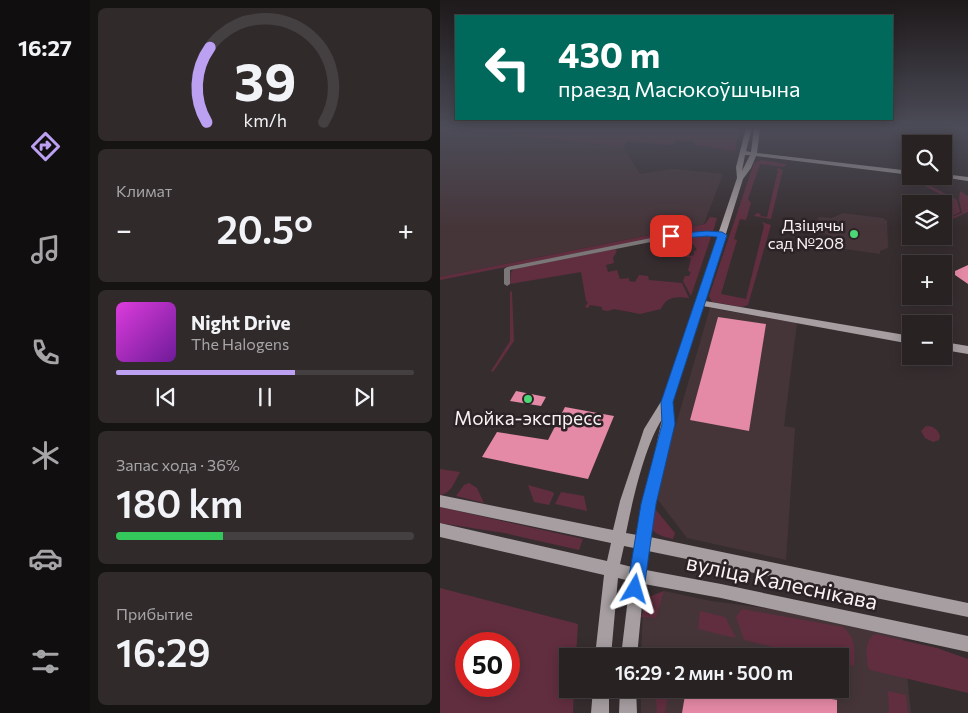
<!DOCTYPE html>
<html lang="ru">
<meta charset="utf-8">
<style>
body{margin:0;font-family:Commissioner,sans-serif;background:#302a2b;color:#f1f3f6;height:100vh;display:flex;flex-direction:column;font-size:19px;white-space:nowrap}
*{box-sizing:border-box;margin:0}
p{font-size:16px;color:#a5a4a6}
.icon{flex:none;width:28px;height:28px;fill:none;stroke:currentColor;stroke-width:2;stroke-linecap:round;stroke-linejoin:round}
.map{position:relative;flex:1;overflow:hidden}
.panel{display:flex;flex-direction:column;gap:8px;padding:8px;background:#161313;width:350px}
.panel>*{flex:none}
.guide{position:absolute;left:15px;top:15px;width:438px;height:105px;border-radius:0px;box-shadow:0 2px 12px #0003,0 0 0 1px #443f41;background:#00695c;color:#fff;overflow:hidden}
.fabs{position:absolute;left:462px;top:135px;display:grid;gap:10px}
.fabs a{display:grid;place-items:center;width:50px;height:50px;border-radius:0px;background:#282223;box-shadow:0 2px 12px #0003,0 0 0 1px #443f41;font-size:25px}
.speed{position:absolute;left:15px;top:632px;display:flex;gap:10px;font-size:25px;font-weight:700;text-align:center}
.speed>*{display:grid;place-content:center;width:65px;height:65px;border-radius:50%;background:#282223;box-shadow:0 2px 12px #0003,0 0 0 1px #443f41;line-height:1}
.speed .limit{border:8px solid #d22;background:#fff;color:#111}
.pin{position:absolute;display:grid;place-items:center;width:42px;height:42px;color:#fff;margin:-21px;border-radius:10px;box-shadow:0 2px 8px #0006}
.me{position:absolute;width:55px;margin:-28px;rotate:7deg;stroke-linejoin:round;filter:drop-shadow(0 0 4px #0008)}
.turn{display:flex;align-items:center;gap:18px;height:105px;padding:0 20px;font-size:22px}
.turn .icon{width:65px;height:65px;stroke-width:2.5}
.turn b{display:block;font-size:35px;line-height:42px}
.big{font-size:38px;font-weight:600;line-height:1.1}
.panel .widget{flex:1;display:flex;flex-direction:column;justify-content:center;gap:8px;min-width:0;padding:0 18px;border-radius:8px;background:#302a2b}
.panel .dial{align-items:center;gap:0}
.dial svg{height:130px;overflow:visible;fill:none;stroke:#443f41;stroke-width:7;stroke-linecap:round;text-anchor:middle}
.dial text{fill:#f1f3f6;stroke:none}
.song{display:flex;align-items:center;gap:15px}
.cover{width:60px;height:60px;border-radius:8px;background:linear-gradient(135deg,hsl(300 70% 55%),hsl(280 70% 35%))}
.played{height:5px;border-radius:2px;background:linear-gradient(90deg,#bca0f2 60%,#443f41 60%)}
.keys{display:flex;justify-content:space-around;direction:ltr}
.heat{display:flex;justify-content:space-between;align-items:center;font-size:28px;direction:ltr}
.charge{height:8px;border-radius:4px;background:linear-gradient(90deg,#34c759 36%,#443f41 0)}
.trip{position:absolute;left:119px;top:648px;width:290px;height:50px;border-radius:0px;background:#282223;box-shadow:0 2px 12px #0003,0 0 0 1px #443f41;font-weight:600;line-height:50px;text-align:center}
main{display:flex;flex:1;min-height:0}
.tabs{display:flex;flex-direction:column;width:90px;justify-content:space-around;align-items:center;background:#100e0e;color:#a5a4a6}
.tabs .icon{width:35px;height:35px}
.tabs .current{color:#bca0f2}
.tabs b{font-size:22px;color:#f1f3f6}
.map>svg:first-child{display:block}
.built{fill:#453539}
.green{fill:#612e3f;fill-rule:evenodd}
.building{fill:#e489a6}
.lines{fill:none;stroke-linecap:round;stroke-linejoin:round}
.street{fill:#7b7677;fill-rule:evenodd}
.secondary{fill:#a69ea0;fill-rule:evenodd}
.route{fill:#1a73e8;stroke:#114b97}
.poi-dot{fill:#4cd676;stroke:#2c2326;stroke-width:2}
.labels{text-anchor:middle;stroke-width:5;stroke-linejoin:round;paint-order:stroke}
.far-poi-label{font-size:16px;fill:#f8f2f3;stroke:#2c2326;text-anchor:end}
.poi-label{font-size:19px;fill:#f8f2f3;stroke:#2c2326}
.near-street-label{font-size:22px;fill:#f8f2f3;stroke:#2c2326}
</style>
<main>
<nav class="tabs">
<b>16:27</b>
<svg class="icon current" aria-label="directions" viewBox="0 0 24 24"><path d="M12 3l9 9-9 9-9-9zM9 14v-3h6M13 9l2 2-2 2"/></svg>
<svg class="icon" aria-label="music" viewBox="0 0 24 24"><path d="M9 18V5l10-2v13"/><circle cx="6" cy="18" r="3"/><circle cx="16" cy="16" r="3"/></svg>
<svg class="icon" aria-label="phone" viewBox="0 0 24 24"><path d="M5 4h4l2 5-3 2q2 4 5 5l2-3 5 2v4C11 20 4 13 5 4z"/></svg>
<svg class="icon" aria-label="climate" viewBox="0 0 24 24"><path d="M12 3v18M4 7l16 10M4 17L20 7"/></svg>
<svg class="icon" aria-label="car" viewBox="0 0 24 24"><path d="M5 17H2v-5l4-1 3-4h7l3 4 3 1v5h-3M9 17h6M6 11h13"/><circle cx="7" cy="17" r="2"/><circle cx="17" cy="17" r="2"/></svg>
<svg class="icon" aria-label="filters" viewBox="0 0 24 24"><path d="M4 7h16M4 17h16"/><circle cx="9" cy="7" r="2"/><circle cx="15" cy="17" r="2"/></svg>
</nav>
<section class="panel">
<div class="widget dial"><svg viewBox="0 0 100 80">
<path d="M14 69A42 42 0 1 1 86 69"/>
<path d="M14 69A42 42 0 0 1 16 23" stroke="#bca0f2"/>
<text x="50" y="56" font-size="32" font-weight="700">39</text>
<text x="50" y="72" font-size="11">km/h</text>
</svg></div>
<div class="widget"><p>Климат</p>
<div class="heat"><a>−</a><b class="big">20.5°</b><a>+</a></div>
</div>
<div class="widget">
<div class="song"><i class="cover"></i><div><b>Night Drive</b><p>The Halogens</p></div></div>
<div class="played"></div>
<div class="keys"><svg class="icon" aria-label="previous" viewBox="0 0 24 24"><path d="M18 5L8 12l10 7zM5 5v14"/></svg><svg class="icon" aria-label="pause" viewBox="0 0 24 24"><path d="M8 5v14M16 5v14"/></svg><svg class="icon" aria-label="next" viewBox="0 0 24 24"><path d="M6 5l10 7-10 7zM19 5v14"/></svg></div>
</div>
<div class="widget"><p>Запас хода · 36%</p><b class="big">180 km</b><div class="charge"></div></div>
<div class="widget"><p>Прибытие</p><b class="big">16:29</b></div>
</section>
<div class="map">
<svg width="528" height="713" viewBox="0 0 528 713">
<rect width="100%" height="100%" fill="#362d2f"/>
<path class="built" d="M0,130l183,17 17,27 33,-5 50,5 -19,50 -264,53z
M403,213l40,5 4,3 1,27 -8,3v3l-35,-5 -19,-15 -9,-1 1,-16 14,1z
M270,308l87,15 -13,103 11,2 -9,132 -99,-22 -32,-42z
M224,591l47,10 61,8 131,28 8,76h-270v-24h199v-33h-199l2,-47 6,-12z"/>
<path class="green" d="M0,128h299l-4,23 -41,-6 1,-3 -19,-2 -1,3 -6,2 -42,-4 -3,6z
M322,160l24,4 -2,3 -24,-3 -12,35 3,4 -5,17 -6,-1 -6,20 3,1 -16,54 25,5 18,-73 -2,-4 9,3 -23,80 -6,2 -30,-5 -3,-6 45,-133z
M338,168l5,2 -12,49 -17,-3 3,-3 4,1 -1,2 7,1 11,-47h-2z
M478,183l9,1 30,16 3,12 -14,7 16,-6 -3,-13 1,-9 8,5v16l-24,11v-9l10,-4 -9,-6 6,-4 -30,-16 -7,3z
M270,217l7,1 -4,14 -33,1 -240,47v-3l265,-53z
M245,237h26l-20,59 -8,-15 2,-5h4l2,-4 -3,-1 3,-13 -10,-2 2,-6 2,-1 2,3 -4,1 1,2 4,-1 2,2 4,-1v-4l3,-1 -4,-6h-11l1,3 -2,1 -6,-4 2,-4z
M175,249l2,2 -4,7 1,5 -8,2 2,7 9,-2 3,9 9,-1v3l6,1 4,-7 9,1 1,4 33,3 7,15c-13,-2 -23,-1 -28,11l-21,5 -26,-5 -6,2 -6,-1v-3l-12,-2 -2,3 -3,-1 3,-5 -2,-1 -5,-29 -71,12 1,-12 3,-3z
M72,291l2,50 -21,31 -2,-1 19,-30v-49z
M486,426c7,0 12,3 14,10l-1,4 -6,2 -8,-4 -4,-7z
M0,469l20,3c-5,9 -9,22 -20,23z
M29,483l8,5 7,15 -28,-7 8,-11z
M88,485l25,7 1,2 -5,11 -15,-3z
M121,492l23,4 3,15 -32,-7z
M0,507l143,32 -4,11 -75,-17 -64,-10z
M208,509l8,1 19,23 -2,6c-21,-5 -24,-8 -25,-30z
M0,588l138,36 -2,32h-8v33h6l-1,24h-133zM26,644h43v42h-43z
M224,591l-8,27 -15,-1 8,-20z
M302,609l101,18c13,11 12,23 11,39l-14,-3v-7h-27l-69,-16 -8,-23z
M260,611l25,6 11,21 -38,-9z
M435,634l62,14 31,11v34l-98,-23 -2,-3c-1,-13 -5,-25 7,-33z
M215,689h14l-4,24h-8z
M448,691l18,4 2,18h-19z"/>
<path class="building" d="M528,265v19l-13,-9v-4z
M278,317l48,7 -17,107 -59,-11z
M76,391l30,6 -5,9 -31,-5z
M125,407l49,9 -26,63 -106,-22 15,-25 51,8z
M246,689h91l60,11v13h-155z"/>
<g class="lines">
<path class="street" d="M259,232l23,1 3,2 -3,2 -23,-1 -28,2 -161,32v14l-3,2 -3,-2v-15l3,-2 164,-33z"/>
<path class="secondary" d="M306,128h6l-6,23 5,1 3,-24h6l-3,25 154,18v4l-155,-19 -5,12 -8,11 -38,122 206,35v8l-208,-38 -31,96 2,22 -14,55 -10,58 318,66v14l-320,-66 -2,19 75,14 247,52v16l-247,-54 -77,-14 -7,72h-16l9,-75 -12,-3 -7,78h-16l9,-81 -164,-38v-14l167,38 4,-18 -171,-36v-12l173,35 7,-29 24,-72 18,-29 75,-222 -1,-11zM305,155h5l-8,16zM222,419l-25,116 -11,-2c7,-34 18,-85 36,-114zM184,546l10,2 -2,19 -12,-3z
M504,174l24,3v4l-27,-4 -1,-1h4z
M504,342l24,4v8l-24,-4z
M153,689h16v24h-18z
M180,689h16l1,24h-18z"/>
</g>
<linearGradient id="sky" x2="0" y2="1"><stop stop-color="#1e191a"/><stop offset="0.56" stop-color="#4c4c58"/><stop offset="1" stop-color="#4c4c58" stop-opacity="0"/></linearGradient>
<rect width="528" height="228" fill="url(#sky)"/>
<path class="route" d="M267,231l15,1 5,3 -54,167 2,22 -19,80 -12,85 -3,6 -6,2 -5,-2 -3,-6 14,-85 21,-80 -1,-22 56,-165 -10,-1 -36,3 -4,-3 4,-2z"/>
<g class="poi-dot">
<circle cx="414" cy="234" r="5"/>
<circle cx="88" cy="399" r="5"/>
</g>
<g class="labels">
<g class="far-poi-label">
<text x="404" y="231">Дзіцячы<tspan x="404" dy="18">сад №208</tspan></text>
</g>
<g class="poi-label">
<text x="88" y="425">Мойка-экспресс</text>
</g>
<g class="near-street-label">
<text transform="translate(342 582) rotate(12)" y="8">вуліца Калеснікава</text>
</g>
</g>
</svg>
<div class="fabs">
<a><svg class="icon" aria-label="search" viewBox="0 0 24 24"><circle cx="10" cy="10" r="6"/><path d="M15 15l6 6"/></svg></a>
<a><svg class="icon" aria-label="layers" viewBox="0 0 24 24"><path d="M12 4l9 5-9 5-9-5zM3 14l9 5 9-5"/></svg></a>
<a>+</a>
<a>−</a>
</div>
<div class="speed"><div class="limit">50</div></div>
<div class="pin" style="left:231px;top:236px;background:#d93025"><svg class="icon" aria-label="arrive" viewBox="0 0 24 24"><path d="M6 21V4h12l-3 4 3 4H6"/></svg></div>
<svg class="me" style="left:195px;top:589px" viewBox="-20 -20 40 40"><path d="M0-17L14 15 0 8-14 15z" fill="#1a73e8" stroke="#fff" stroke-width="4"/></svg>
<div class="trip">16:29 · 2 мин · 500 m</div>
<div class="guide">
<div class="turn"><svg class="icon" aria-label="left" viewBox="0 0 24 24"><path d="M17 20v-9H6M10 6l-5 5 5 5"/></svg><div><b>430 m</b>праезд Масюкоўшчына</div></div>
</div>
</div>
</main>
